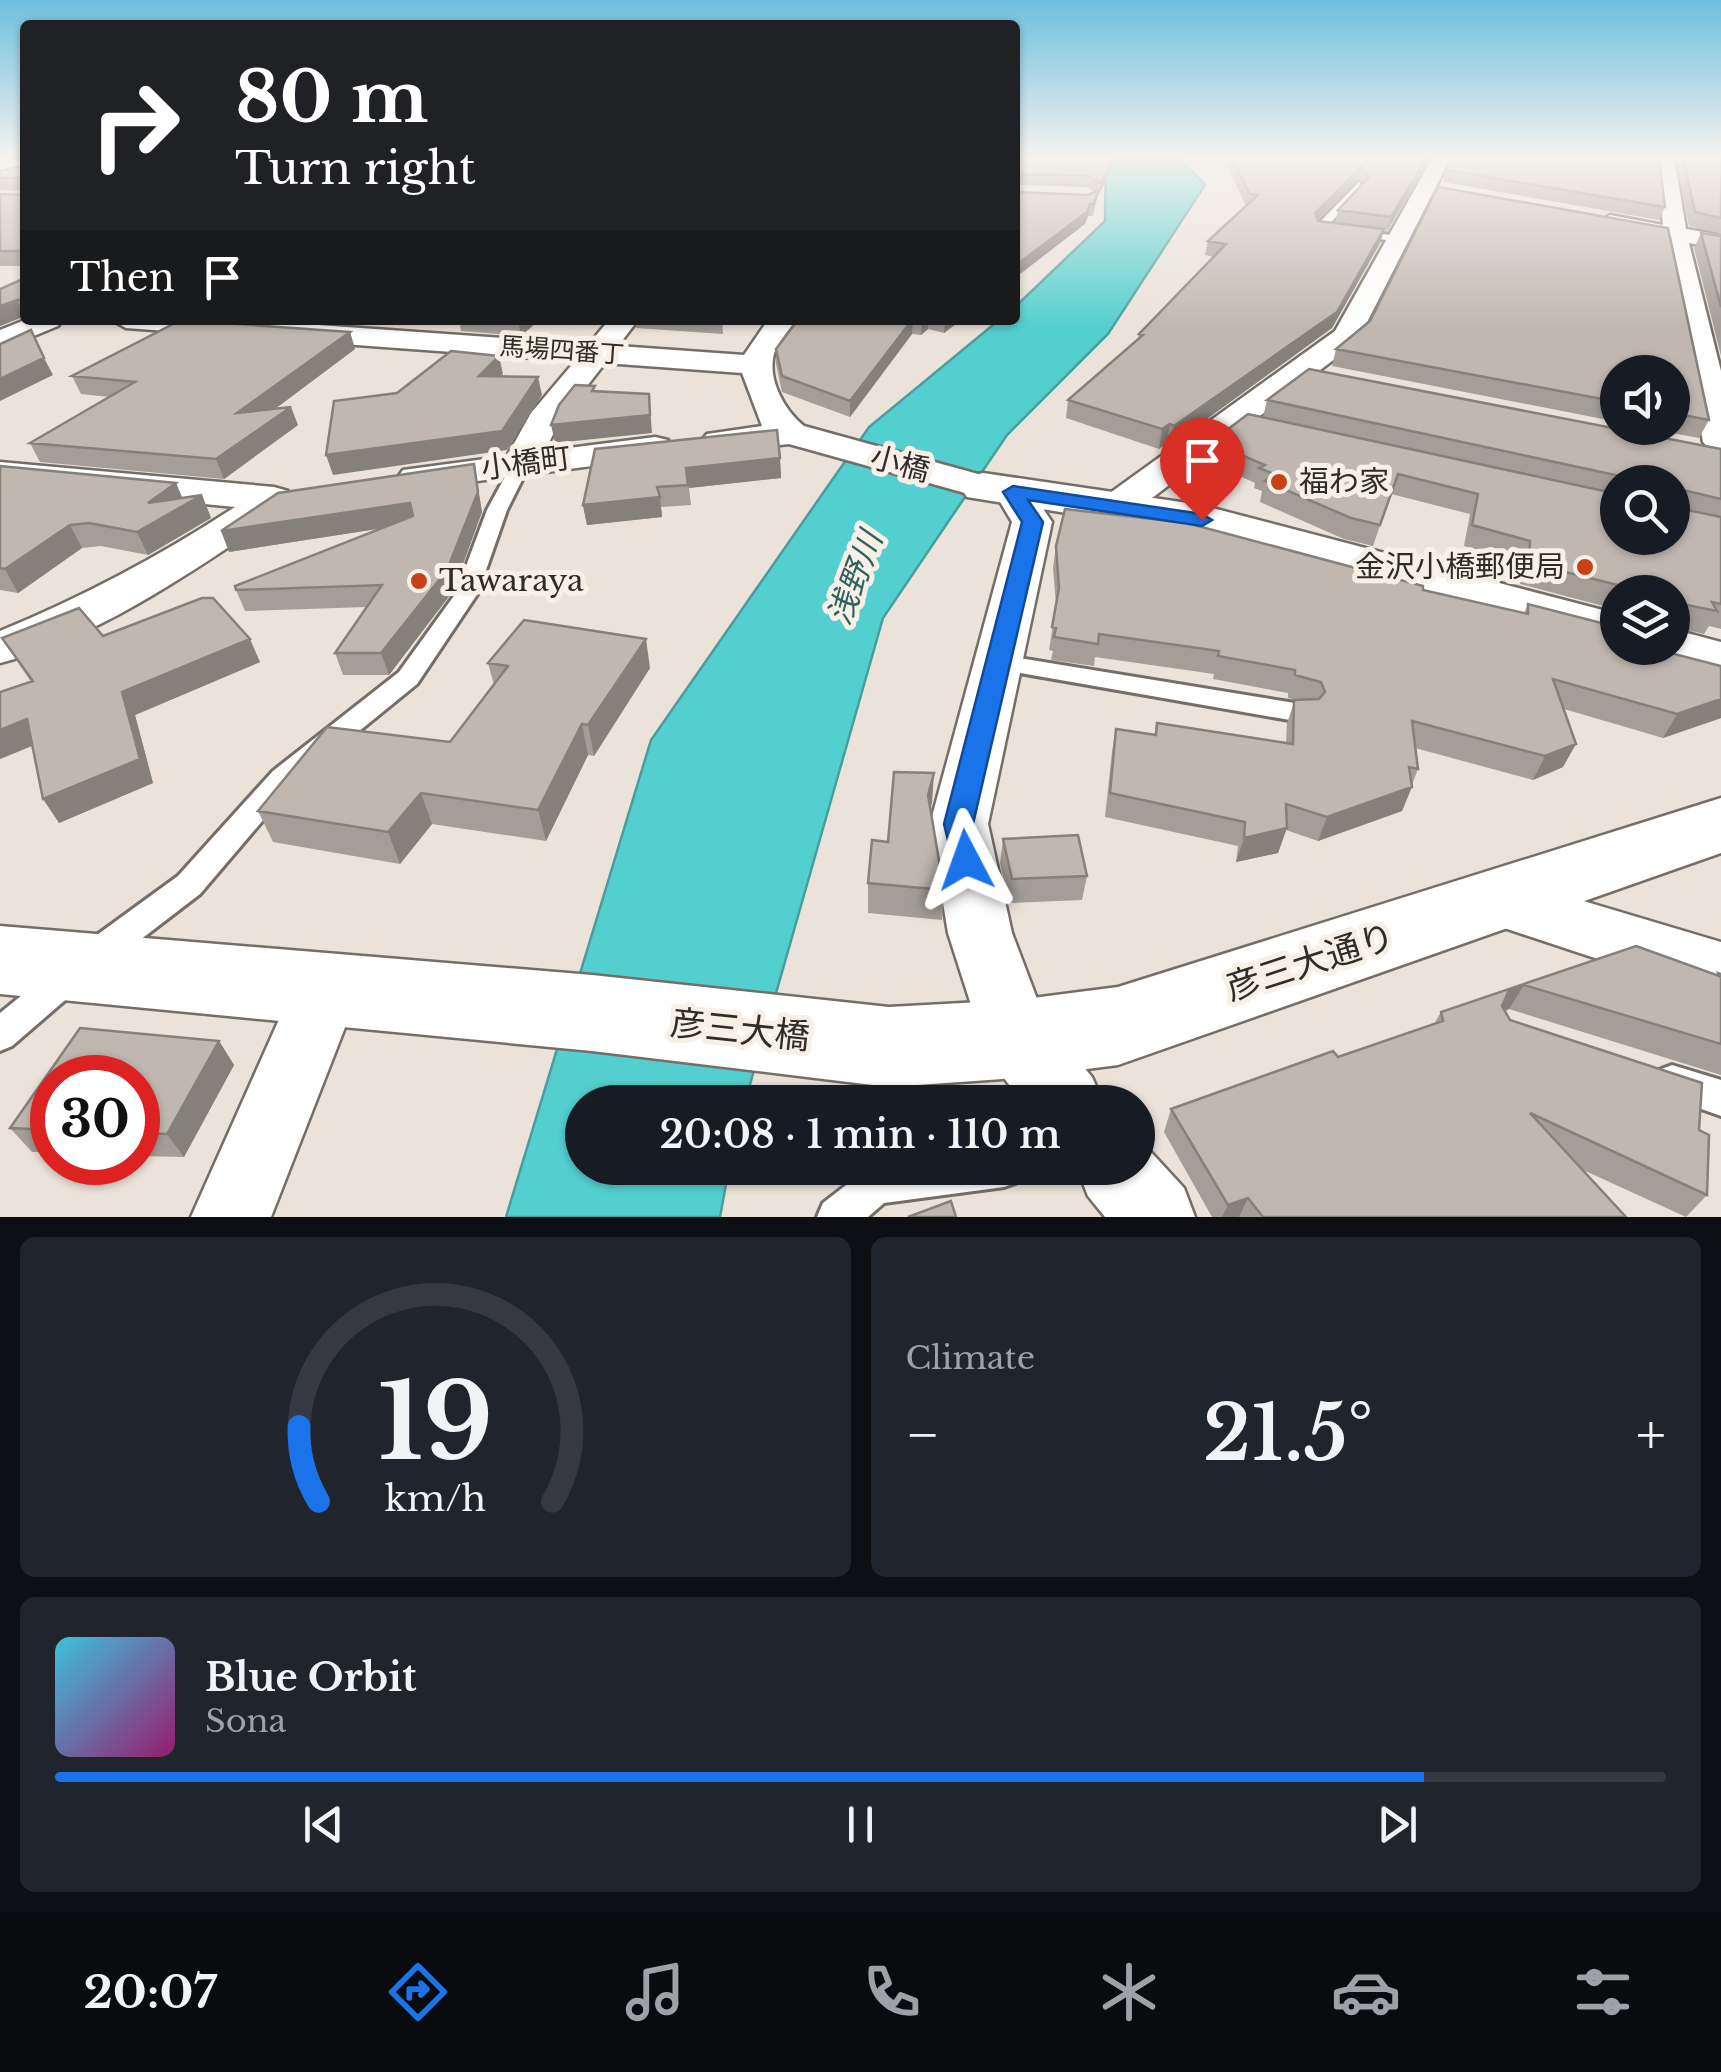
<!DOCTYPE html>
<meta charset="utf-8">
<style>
body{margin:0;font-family:"Libre Baskerville","Noto Sans JP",serif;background:#20242c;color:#f1f3f6;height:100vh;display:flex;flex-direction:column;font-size:38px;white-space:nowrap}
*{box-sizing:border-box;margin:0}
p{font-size:32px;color:#9ea1a6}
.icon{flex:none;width:55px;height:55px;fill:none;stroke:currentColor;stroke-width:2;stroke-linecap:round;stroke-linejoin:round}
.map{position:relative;height:1217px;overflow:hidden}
.details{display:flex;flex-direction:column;gap:20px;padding:20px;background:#0d0f14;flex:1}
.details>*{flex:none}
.hud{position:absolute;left:20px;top:20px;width:1000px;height:305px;border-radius:10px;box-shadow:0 2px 8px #0004;background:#202124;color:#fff;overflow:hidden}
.fabs{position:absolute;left:1600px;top:355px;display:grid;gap:20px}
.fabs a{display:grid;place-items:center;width:90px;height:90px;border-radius:50%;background:#171b24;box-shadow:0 2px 8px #0004;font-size:50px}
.speed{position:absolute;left:30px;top:1055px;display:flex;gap:20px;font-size:50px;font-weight:700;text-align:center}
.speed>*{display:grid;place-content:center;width:130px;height:130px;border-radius:50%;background:#171b24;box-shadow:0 2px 8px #0004;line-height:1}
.speed .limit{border:15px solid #d22;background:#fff;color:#111}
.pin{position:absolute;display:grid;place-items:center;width:85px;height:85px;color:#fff;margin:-102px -42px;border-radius:50% 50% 50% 0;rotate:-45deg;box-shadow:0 0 10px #0007}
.pin .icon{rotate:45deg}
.me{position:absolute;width:110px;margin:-55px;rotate:356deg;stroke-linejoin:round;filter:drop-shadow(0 0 8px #0008)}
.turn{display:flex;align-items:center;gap:35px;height:210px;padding:0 50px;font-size:45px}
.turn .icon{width:130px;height:130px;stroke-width:2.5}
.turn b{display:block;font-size:70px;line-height:85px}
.then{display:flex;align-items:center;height:95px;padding:0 50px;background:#0003;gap:20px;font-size:38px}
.big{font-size:75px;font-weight:600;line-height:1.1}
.details .tile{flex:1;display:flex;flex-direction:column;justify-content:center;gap:15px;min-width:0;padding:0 35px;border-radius:15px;background:#20242c}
.details .dial{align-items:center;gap:0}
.dial svg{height:260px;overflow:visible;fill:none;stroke:#363941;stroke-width:7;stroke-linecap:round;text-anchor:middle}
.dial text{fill:#f1f3f6;stroke:none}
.song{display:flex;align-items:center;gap:30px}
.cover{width:120px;height:120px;border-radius:15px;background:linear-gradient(135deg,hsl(190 70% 55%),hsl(320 70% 35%))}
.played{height:10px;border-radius:5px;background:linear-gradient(90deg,#1a73e8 85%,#363941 85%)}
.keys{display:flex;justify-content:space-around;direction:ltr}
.heat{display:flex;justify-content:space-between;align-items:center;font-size:55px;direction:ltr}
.details .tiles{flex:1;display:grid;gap:20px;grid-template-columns:1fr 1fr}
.tile:last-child{grid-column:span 2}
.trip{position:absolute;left:565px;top:1085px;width:590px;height:100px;border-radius:50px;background:#171b24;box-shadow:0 2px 8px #0004;font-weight:600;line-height:100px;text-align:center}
.dock{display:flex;height:160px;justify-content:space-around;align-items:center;background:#090b0e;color:#9ea1a6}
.dock .icon{width:70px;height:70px}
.dock .on{color:#1a73e8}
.dock b{font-size:45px;color:#f1f3f6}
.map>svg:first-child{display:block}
.water{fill:#54cfcf;stroke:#499e9d;stroke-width:2.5}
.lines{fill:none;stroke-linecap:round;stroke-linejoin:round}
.lane-casing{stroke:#756d66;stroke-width:6}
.street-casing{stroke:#756d66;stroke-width:5}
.secondary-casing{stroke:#756d66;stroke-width:5}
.lane{fill:#fff;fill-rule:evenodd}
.street{fill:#fff;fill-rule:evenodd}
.secondary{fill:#fff;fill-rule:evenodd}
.wall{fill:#a59d97;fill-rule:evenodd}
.shaded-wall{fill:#86807b}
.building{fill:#c0b7b0;stroke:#86807b;stroke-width:2.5}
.route{fill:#1a73e8;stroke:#114b97;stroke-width:2.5}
.poi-dot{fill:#c94117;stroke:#f8efe7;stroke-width:4}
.labels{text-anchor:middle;stroke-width:10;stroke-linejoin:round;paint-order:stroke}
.far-street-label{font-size:25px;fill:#2f2c29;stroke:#f8efe7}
.street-label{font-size:30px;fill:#2f2c29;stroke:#f8efe7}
.poi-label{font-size:30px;fill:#2f2c29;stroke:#f8efe7;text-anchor:start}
.water-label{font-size:32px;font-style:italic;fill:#2e6261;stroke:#f8efe7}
.near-street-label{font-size:35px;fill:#2f2c29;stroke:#f8efe7}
</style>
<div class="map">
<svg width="1721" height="1217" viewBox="0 0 1721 1217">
<rect width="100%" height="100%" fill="#ebe2da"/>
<path class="water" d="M1106,157h72l27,28 -97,149 -101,101 -124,183 -138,484h-163v66h147l-9,49h-214l145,-477 218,-313 130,-107h16v-13l90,-86z"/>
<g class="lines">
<g class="lane-casing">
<path id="lane" d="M1359,182l4,5 -36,40 71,9 6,4 -2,2 -87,-11v-4z
M522,457l9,5 -24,48 -29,83 -61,91 -124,101 -93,109 -90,69 -12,4 -12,-4 -4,-10 4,-10 92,-67 95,-105 126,-99 57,-79 31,-83 26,-48z
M1000,655l301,49 9,3 4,6 -4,6 -9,3 -310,-54 -3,-5 3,-5z
M66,964l12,5 5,10 -5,10 -66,57 -12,5v-38l54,-44z
M1672,1065l49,15v36l-62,-22 -5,-12 5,-12z
M868,1168h155l-5,14 -14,5 -120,16 -16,14h-51l6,-14z"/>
</g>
<g class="street-casing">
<path id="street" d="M0,157l25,5v12l-25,-5z
M1433,157h18l-94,185 -226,172 -14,4 -14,-4 -5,-8 5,-8 232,-167z
M1656,157h18l12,72 35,6v14l-32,-6 32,128v82l-12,-4 -6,-7 -38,-203 -63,-12 -3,-5 11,-7 53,10z
M25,320h37l-4,6 -58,24v-20z
M112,320h134l343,24 20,-24h29l-20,26 126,9 24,-35h28c-7,10 -19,23 -22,34 -7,26 11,57 30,72l192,53 3,4 14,-3 13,3 26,39 -64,302 24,109 33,87 47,57 11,25h-81l-30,-40 -10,-23 -34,-106 -18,-109 82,-302 -16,-27 -13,3 -194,-54 -70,8 -12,-4 -6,-7 6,-7 55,-8 -20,-53 -137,-10 -46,59 -14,29 110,-14 13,3 5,8 -5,8 -252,33 -13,-3 -6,-8 6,-8 104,-14 24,-43 44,-52 -449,-33z
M0,462l274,25 14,4 5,8 -5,8c-86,58 -187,130 -288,156v-32c83,-34 160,-75 235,-124l-235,-23z
M1496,875l225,67v58l-247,-82 -9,-18 9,-18z
M326,959l24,9 10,21 -89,228h-80l111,-249z
M1138,1138l46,50 11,29h-90l-17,-21 -11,-28h61z"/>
</g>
<g class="secondary-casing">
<path id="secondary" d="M983,473l218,32 417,109v34h7l-27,-4 -401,-110 -230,-37 -7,-10 7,-10z
M1672,629l49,13v36l-69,-18 -9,-12h29z
M1721,798v55l-603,212 -101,13 -128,9 -297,-36 -592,-57v-68l592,49 297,32 128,-7 101,-13z"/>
</g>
<use href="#lane" class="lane"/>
<use href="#street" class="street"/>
<use href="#secondary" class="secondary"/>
</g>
<path class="wall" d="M20,157h5v109h-25v-72l22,1v-4l-22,-1v-19l22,-5v-9z
M1015,157h103l-19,37 -1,-1 -5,23h-5l-3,8 -69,-32 72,3 7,-3 -8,-5 -72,-2z
M1228,157h203l-44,74 -3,-1 -4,13 -48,85 -161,117 -5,-2 -7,6 -93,-31 2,-18 70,-61 1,-5 75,-77 -9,-2 3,-14 38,-35 -19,-41zM1359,178l4,6 -25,26 -3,13 -17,-3z
M1675,157h46v77l-32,-8z
M1446,170l219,37 -6,13 -216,-38z
M1438,187l230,41 41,192 -10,18 -54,-10h27v-56h-54v50l-286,-56 4,-17 34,-28z
M1701,233l20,3v120l-27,-108z
M25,278v38l-25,10z
M292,320h43l-3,2z
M459,320h80l-18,16 -60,-5z
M635,320h87l1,14 -87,-6z
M798,320h163l-17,13 -16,-4 -7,6 -9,-1 -62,83 -68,-25 -6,-28v-15z
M350,332l5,17 -80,60 23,16 -74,54 -184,-17 -10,-19 80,-46 -29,-3 -9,-18z
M1267,400l454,49v180l-12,-3 -5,8 -26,-6 -6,9v-45h-54v18l-98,-26 1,-22 -57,-16 6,-32 -79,-20 -18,52 -29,-7 -84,-37 2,-11 -8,-3 1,-5 -48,-22 4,-19 52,-25zM1618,482h54l-54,56z
M780,458l1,20 -92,10 2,17 -30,2 1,10 -75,8 -4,-20z
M474,464l8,48 -29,79 -64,84h-46l-8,-22 32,-46 -122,4 -9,-21 147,-62 -154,24z
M0,466l176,17 6,15 20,-3 9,23 -63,37 -47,-9 -19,2 -64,45 -18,-3z
M1056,546l367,44 101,23 4,-9 81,21 9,23 103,18v52l-58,20 -99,-29 -1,58 -30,13 -118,-32 3,21 -16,42 -84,30 -32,-11 -8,23 -42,9 2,-16 -133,-29 7,-65 4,-23 38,6 3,-12 129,20 1,-20 8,-23 -7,-2v-5l-75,-14 1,-5 -119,-17 -1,9 -43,-6 2,-9 -4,-1 7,-45 -3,-37z
M103,636l157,26 -125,53 18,68 -94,40 -27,-77 -32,13 31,-77 -29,-44z
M488,663l162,5 -56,88 -6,-1 -42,86 -114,-17 -32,40 -127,-22 -15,-31 192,-69 44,-57z
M934,773l-4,36 14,81 -2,30 -74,-7v-30l20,-41z
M1003,839l84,37 -5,24 -73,3 -9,-40z
M1636,946l80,29 2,-2 3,1v101l-212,-66 -4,2 5,9 189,110 8,65 -21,22 -105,-48 45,48h-414l-48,-85 7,-23 167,-52 96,-33 7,-12z
M80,1028l139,13 15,24 -50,92 -46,-1v-78h-86v74h-20l-22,-24z"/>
<path class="shaded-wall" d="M1114,157h4l-19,37 2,-11z
M1427,157h4l-44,74 4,-14z
M1362,166l-3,12 -48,49 4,-14z
M1090,204l-2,12 -3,8 -70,54v-12z
M1384,229l-4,14 -48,85 -161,117 3,-19z
M17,300l8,16 -25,10v-20z
M518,320h21l-18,16z
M913,320l-1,14 -62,83v-16z
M922,320h6v9l-7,6z
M945,320h16l-17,13z
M350,332l5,17 -111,83 -7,-19z
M499,356l4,18 -20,20 -4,-18z
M44,358l9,17 -53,26v-22z
M538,377l4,18 -35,55 -174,25 -7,-20z
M649,394l3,39 -97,10 -4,-18z
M291,407l7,18 -74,54 -8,-20z
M1170,424l-4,19 -7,6 3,-20z
M780,458l1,20 -92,10 -3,-20z
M474,464l8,48 -29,79 -64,84 -8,-22z
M176,483l9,21 17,-9 9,23 -63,37 -11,-23 11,-29z
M660,497l2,20 -75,8 -4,-20z
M410,503l6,20 -187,29 -8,-21z
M70,525l12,23 -64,45 -13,-24z
M250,639l10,23 -125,53 18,68 -94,40 -16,-24 79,-107z
M646,639l4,29 -56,88 -6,-31z
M1721,699v19l-58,20 14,-24z
M27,719l14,23 -41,17v-29z
M582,724l6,31 -42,86 -8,-31z
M1576,744l-13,23 -30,13 12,-24z
M934,773l-2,30 -6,22 2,-30z
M1412,787l-10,24 -84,30 9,-24z
M421,793l11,31 -32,40 -12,-32z
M1287,828l-9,25 -42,9 8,-24z
M1524,985l-15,24 -14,6 14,-25z
M219,1041l15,24 -50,92 -17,-23z
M1248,1198l-9,19h-17l6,-12z"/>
<path class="building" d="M22,157h3v94h-25v-57l22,1v-17h-22v-7l22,-5z
M1015,157h99l-13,26 -13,-7 -73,-2z
M1231,157h196l-36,60 -53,-7 31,-33 -7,-11 -47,47 3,8 66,8 -47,83 -163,114 -4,-2 -8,5 -94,-29 75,-65 -4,-1 87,-90 -18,-3 50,-46 -8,-1z
M1452,157h207l6,50 -219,-37z
M1683,157h38v61l-26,-6z
M1438,187l230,41 41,192 -37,-7v-41h-54v30l-282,-53 34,-28z
M1099,190l-5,14h-4l-3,8 -72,54v-74l73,3z
M1701,233l20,3v71z
M25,278v22h-8l-17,6v-17z
M181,320l169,12 -113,81 54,-6 -75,52 -186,-16 105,-61 -63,-6z
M798,320h114l-62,81 -68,-25 -6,-27z
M31,330l13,28 -44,21v-35z
M451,351l48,5 -20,20 59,1 -36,54 -176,24 8,-54 63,-8z
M1309,369l412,80v50l-38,-9 -4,4 3,15 39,8v87l-9,-2 5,9 -35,-7 -1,18h-9v-30h-41l-1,-4 -101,-25 1,-22 -58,-16 6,-31 -80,-20 -18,51 -29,-7 -86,-37 9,-7 -15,-6 6,-3 -54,-23 37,-28 370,80v44h54v-56h-43v-4l-362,-78z
M575,385l20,1 -3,5 57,3 1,21 -99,10 8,-20z
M777,430l3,28 -94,10 2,17 -31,2 3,10 -77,8 12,-56z
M474,464l4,28 -31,78 -66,83h-46l47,-68 -146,5 -1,-4 178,-70 -3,-13 -189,28 57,-38z
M0,466l176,17 -28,20 54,-8 -65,37 -48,-9 -19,2 -65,44 -5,-1z
M1065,509l122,14 236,63v4l105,24v-10l81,21 9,1v22h33l70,18v33l-44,15 -124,-35 23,65 -31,12 -133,-35 6,48 -9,-2 3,20 -85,30 -41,-13 1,24 -43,10 1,-16 -135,-29 6,-64 40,6 1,-12 136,21 1,-44 25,-1 6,-7 -4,-10 -26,-7v-5l-77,-14 1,-5 -120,-17 -1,10 -44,-7 2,-9 -4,-1 7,-39 -3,-42z
M202,598h11l37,41 -128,53 18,67 -97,40 -16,-80 -27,11v-38l33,-11 -31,-43 77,-30 24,28z
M524,620l122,19 -58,86 -6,-1 -44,86 -117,-17 -33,39 -130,-21 69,-84 123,15 58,-76 -20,-3z
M894,772l40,1 -6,22 16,95 -76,-7 4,-43 16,2z
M1078,835l9,41 -75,3 -9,-40z
M1636,946l83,30 -1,-3 3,1v70l-197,-59 -15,5 -7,16 8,14 192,63 -3,47 10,5 -2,60 -177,-82 96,104h-363l-15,-19 -20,7 -57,-96 162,-58 5,6 105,-36 -2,-9z
M80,1028l139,13 -52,93 -29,-1v-55h-86v52l-42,-2z
M951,1201l5,16h-48z"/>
<linearGradient id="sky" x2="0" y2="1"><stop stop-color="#6dbfde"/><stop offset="0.48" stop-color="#f6f2ee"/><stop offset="1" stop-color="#f6f2ee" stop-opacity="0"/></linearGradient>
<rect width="1721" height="327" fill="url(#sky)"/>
<path class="route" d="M1013,486l189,28 10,6 -10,6 -174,-26 15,22 -70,302 8,36 -5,9 -10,3 -11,-3 -11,-45 78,-302 -19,-30z"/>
<g class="poi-dot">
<circle cx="1279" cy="482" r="10"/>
<circle cx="1585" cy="567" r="10"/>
<circle cx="419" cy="581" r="10"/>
</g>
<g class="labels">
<g class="far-street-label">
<text transform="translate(562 350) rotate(4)" y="9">馬場四番丁</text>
</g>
<g class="street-label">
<text transform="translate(526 463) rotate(-7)" y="10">小橋町</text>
<text transform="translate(900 464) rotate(15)" y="10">小橋</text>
</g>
<g class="poi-label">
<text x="1299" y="492">福わ家</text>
<text x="1565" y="577" text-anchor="end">金沢小橋郵便局</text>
<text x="439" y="591">Tawaraya</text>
</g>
<g class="water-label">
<text transform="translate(855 578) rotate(-69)" y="11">浅野川</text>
</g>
<g class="near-street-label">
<text transform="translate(1310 962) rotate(-18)" y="12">彦三大通り</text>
<text transform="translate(740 1030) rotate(6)" y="12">彦三大橋</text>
</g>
</g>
</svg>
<div class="fabs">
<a><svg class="icon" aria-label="sound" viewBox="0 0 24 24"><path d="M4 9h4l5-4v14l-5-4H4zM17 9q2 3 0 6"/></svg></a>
<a><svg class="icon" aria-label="search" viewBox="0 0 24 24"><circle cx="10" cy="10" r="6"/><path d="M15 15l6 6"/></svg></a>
<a><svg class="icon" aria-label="layers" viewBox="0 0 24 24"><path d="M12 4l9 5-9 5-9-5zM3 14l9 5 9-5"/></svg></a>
</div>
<div class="speed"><div class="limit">30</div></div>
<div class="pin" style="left:1202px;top:520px;background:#d93025"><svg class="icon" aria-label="arrive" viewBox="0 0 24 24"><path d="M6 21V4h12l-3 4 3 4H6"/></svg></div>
<svg class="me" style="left:966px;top:860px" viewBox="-20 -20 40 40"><path d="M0-17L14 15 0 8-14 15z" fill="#1a73e8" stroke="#fff" stroke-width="4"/></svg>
<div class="trip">20:08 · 1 min · 110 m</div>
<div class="hud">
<div class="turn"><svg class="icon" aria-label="right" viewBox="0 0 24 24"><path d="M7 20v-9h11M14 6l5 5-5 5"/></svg><div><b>80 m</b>Turn right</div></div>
<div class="then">Then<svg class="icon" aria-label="arrive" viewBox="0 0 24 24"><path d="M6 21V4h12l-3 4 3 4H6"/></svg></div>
</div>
</div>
<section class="details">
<div class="tiles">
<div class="tile dial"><svg viewBox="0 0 100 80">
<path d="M14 69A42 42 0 1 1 86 69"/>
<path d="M14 69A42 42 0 0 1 8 46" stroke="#1a73e8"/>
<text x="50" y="56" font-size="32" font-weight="700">19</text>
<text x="50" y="72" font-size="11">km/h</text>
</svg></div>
<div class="tile"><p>Climate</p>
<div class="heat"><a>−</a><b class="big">21.5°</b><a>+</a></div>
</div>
<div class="tile">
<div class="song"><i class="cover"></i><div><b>Blue Orbit</b><p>Sona</p></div></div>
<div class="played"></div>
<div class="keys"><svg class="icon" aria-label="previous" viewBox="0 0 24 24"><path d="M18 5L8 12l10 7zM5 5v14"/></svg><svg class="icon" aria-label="pause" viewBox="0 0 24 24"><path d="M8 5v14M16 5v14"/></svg><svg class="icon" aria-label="next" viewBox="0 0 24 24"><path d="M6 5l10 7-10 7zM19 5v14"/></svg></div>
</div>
</div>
</section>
<nav class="dock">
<b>20:07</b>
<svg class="icon on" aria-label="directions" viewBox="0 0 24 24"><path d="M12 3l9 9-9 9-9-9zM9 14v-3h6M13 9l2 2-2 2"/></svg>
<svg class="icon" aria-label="music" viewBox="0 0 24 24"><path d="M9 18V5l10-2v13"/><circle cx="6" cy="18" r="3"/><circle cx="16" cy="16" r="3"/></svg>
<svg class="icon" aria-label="phone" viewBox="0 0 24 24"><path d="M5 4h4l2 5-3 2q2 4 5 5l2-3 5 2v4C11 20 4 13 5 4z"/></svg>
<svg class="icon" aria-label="climate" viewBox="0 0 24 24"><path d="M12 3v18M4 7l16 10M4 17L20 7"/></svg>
<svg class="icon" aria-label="car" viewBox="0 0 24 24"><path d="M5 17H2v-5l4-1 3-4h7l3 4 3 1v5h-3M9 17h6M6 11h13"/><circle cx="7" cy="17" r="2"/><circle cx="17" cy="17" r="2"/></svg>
<svg class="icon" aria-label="filters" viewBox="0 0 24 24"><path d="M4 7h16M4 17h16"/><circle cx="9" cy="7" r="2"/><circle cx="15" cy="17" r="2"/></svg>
</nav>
